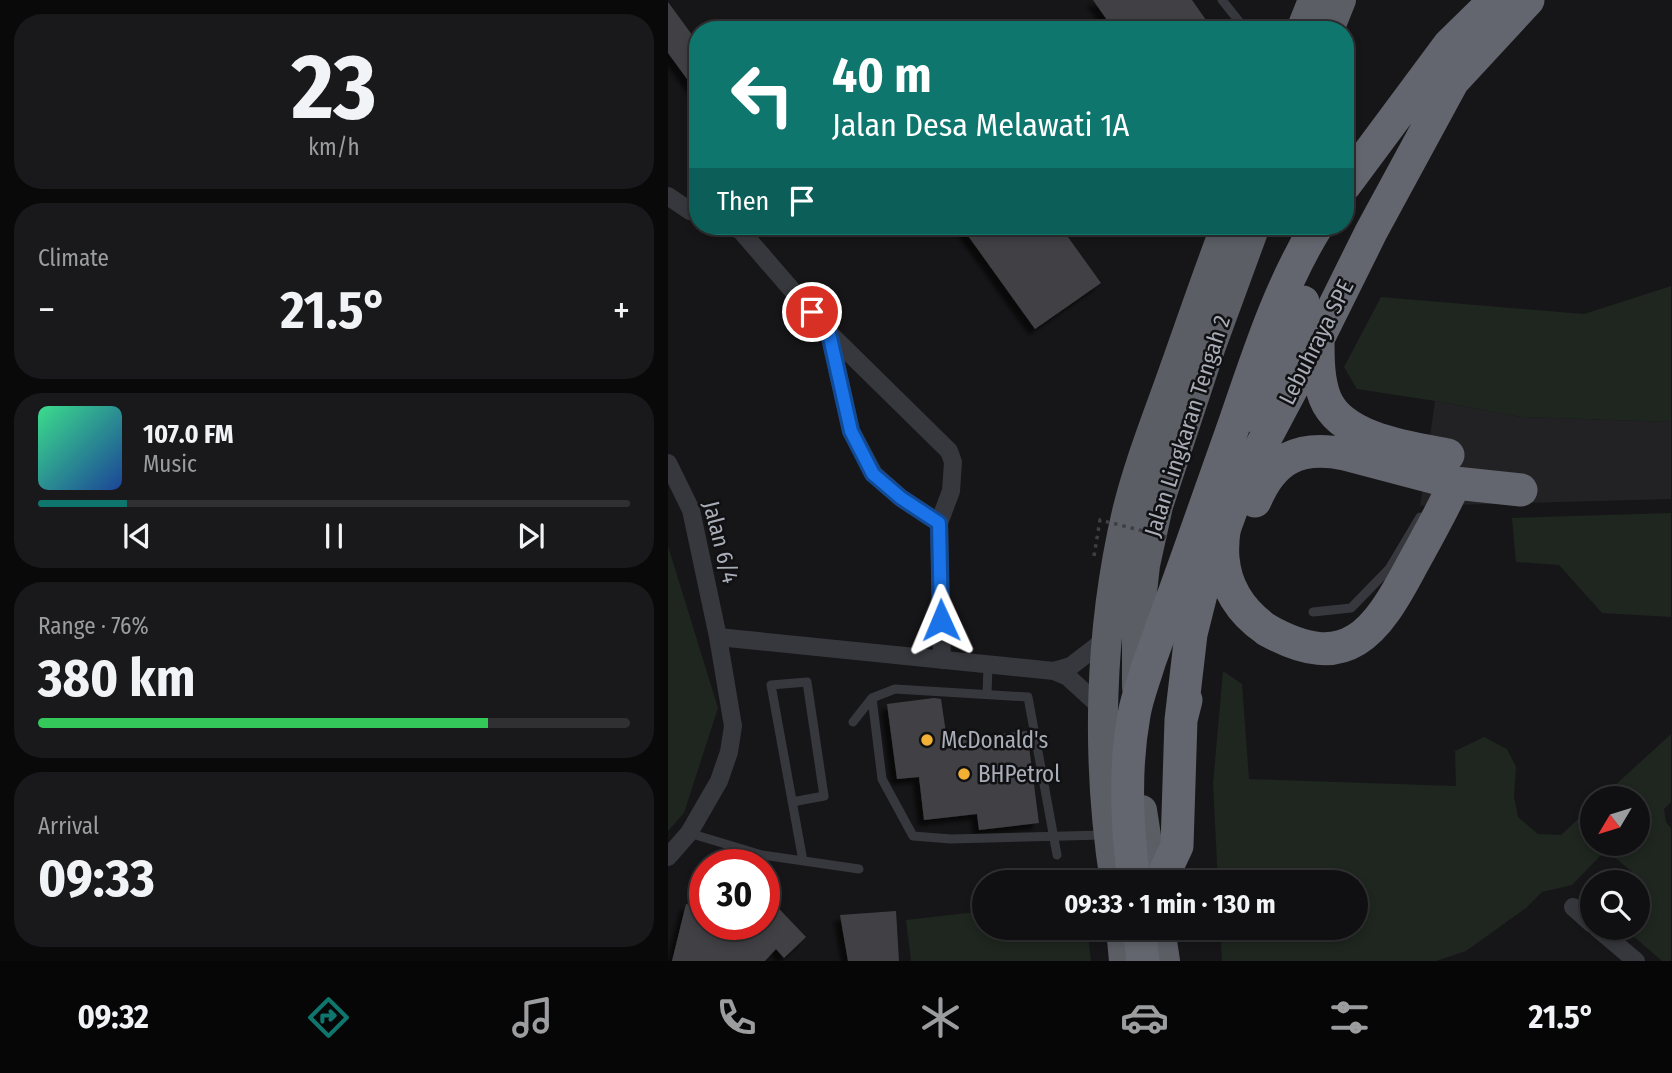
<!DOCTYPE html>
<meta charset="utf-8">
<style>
body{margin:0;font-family:"Fira Sans Condensed",sans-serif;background:#19191b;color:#f1f3f6;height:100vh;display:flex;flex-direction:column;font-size:26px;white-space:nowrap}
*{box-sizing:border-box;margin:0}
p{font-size:23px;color:#9c9d9f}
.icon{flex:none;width:38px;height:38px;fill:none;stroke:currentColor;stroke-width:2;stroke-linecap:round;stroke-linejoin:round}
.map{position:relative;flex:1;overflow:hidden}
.panel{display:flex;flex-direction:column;gap:14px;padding:14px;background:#09090a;width:668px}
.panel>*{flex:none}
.guide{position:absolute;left:21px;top:21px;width:665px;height:214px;border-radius:28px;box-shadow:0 4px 10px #0003,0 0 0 2px #303032;background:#0f766e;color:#fff;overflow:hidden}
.needle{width:46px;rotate:232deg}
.tools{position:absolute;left:912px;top:786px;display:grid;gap:14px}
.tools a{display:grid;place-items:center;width:70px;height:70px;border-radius:50%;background:#101012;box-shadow:0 4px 10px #0003,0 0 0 2px #303032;font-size:35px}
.speed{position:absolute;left:21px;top:849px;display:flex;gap:14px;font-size:35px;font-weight:700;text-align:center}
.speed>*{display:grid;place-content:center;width:91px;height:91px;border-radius:50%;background:#101012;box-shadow:0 4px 10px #0003,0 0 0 2px #303032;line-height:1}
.speed .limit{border:10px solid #d22;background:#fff;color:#111}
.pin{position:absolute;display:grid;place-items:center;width:60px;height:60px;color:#fff;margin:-30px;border:4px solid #fff;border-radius:50%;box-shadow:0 2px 7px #0007}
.me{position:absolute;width:77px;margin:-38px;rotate:359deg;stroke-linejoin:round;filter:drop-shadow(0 0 5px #0008)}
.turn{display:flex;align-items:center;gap:24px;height:147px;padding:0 28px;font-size:32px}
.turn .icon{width:91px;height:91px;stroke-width:2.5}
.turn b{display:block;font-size:49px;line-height:60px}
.then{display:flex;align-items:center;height:66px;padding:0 28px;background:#0003;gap:14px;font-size:26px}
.big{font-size:52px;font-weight:700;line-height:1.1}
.panel .widget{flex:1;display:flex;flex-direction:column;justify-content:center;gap:10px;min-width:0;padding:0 24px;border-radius:28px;background:#19191b}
.panel .dial{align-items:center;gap:0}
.dial b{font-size:91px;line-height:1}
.song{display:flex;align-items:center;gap:21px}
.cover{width:84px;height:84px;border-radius:10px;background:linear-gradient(135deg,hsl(150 70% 55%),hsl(220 70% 35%))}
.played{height:7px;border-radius:4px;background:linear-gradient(90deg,#0f766e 15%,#303032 15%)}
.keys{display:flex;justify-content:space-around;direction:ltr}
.heat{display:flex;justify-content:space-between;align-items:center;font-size:38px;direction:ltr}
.charge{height:10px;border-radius:5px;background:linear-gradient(90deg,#34c759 76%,#303032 0)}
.trip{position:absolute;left:304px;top:870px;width:396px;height:70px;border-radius:35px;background:#101012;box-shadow:0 4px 10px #0003,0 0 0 2px #303032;font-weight:700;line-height:70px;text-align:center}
.menu{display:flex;height:112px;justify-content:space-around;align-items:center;background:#060607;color:#9c9d9f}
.menu .icon{width:49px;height:49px}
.menu .on{color:#0f766e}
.menu b{font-size:32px;color:#f1f3f6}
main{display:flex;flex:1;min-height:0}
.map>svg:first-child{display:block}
.built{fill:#222225}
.green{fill:#1e261f}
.building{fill:#404145;filter:url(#shadow)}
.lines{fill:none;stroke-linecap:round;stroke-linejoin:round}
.service{stroke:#37383d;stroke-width:9}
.minor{stroke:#37383d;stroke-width:18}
.trunk{stroke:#5b5e65;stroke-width:30}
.motorway{stroke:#63666e;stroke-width:33}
.path-bridge{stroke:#3d3f44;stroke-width:3.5;stroke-dasharray:3.5 5;stroke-linecap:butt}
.motorway-bridge{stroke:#63666e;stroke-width:33}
.route-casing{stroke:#114b97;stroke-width:18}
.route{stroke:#1a73e8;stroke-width:12}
.poi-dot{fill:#f2b134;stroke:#111113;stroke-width:2.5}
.labels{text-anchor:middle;stroke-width:5;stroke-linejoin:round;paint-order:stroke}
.street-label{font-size:23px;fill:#a8adb8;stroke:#111113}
.poi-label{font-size:23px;fill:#a8adb8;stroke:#111113;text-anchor:start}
</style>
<main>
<section class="panel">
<div class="widget dial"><b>23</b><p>km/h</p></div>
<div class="widget"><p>Climate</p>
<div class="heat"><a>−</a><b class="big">21.5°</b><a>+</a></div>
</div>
<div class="widget">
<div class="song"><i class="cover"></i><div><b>107.0 FM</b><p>Music</p></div></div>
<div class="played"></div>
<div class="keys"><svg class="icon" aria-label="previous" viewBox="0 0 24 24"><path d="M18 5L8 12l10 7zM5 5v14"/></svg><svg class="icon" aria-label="pause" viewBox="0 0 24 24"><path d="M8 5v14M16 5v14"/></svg><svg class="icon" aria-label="next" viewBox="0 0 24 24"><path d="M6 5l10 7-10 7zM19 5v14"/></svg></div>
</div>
<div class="widget"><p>Range · 76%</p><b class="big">380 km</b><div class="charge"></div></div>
<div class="widget"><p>Arrival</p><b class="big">09:33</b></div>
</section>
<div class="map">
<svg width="1004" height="961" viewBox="0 0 1004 961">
<defs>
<filter id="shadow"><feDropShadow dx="-6" dy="6" stdDeviation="2" flood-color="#0009"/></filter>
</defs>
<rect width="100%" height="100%" fill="#161618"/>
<path class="built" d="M767,401l86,16 150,5v77l-251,7z"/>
<path class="green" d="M1003,286v136l-150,-5 -86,-16 -78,-12 -13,-22 37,-70 203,17z
M1003,513v104l-69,-4 -43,-48 -43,-3 -4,-44z
M0,546l50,162 -34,105 -16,18z
M555,671l19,13 7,95 207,7 -1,-35 29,-14 23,12 9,18 -2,29 4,21 20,17 23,1 31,-29v38h46v-46h-37l70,-64v68l-7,7 2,13 5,6v133h-9l-38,-33h14v-46h-13l7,-10 -26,-22 -34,35 -30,7 -16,16 -60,43 -30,10h-214l-2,-33h136v-46h-138l-5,-98z
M317,911v17h102l4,33h-180l-5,-41z"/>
<path class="building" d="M425,0h99l21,30h-99z
M0,2l30,41v51l-30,-41z
M293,226h99l41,57 -66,46z
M266,698l7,1 6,41 80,-9 12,92 -60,7 -2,-16 -53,6 -5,-43 -22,2 -10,-75z
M96,893l42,44 -22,21 -8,-9 -11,12h-93l14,-57 19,4v16h59z
M228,911l3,50h-51l-8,-46z"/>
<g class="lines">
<path class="service" d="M554,0l20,25v5
M645,612l38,-4 38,-39 31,-52
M319,694l1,-29
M204,698l10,81 31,57 38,3 153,-4
M185,722l19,-24 23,-9 133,8 29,158
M124,802l32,-6 -17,-114 -36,3 32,176
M21,833l73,22 97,14"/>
<path class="minor" d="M0,196l22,15 8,2
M63,226l10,5 88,102 22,98 23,43 27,24 38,25
M161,333l120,118 4,11 -2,29 -12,32 3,137
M0,463l23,47 27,127 15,89 -4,26 -10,29 -30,52 -21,24
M50,637l336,34 17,-5 35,-27
M386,671l14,6 36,33
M905,907l19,17
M929,928l39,33"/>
<path class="trunk" d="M633,30l12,-30
M661,30l12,-30
M469,687v-50l8,-72 13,-59 53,-160 44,-120
M474,810l11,72
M447,882c-19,-122 -16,-250 12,-370 11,-46 29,-91 45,-136 18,-50 35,-101 54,-150
M453,928l3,33
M492,928l5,33"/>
<path class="motorway" d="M677,185l104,-140 46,-45
M650,339c0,20 0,41 7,59 16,41 85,50 123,57
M587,501c18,-43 44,-56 90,-47l110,29 66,7
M599,630c80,45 109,3 145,-65 15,-27 30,-54 43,-82
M513,720l10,-86 11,-44 38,-104 78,-147 53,-107 82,-151 75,-81
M492,882l17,-36 4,-126 5,-20
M471,928l4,33"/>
<path class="path-bridge" d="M426,556l6,-36 67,17"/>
<path class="motorway-bridge" d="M592,419l43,-117
M571,473c-21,59 -31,116 28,157
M466,882c-7,-56 -10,-112 0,-167 3,-18 10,-35 15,-52 29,-80 58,-161 86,-241 23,-67 45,-136 82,-196"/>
</g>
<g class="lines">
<g class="route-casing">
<path id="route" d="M144,312l17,21 22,98 22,43 28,24 38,25 2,97"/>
</g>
<use href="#route" class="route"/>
</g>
<g class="poi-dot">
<circle cx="259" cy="740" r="7"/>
<circle cx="296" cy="774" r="7"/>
</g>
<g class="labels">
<g class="street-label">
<text transform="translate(648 342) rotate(-63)" y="8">Lebuhraya SPE</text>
<text transform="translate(519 426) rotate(-72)" y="8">Jalan Lingkaran Tengah 2</text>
<text transform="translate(53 542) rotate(76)" y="8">Jalan 6/4</text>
</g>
<g class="poi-label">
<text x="273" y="748">McDonald's</text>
<text x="310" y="782">BHPetrol</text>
</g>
</g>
</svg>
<div class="tools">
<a><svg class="needle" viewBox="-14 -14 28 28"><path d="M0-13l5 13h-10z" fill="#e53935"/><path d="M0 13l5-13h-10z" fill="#9c9d9f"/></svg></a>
<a><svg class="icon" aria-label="search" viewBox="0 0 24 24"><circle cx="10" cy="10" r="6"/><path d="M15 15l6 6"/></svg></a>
</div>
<div class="speed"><div class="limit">30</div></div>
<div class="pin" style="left:144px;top:312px;background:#d93025"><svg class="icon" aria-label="arrive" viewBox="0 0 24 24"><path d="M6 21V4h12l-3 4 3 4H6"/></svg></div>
<svg class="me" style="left:273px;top:620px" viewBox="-20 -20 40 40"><path d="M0-17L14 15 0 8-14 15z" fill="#1a73e8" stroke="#fff" stroke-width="4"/></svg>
<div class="trip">09:33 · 1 min · 130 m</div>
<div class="guide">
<div class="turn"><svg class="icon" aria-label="left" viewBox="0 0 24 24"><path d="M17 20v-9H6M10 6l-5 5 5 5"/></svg><div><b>40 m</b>Jalan Desa Melawati 1A</div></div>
<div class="then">Then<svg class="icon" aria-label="arrive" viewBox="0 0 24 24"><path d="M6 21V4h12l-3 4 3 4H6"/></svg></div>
</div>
</div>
</main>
<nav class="menu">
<b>09:32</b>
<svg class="icon on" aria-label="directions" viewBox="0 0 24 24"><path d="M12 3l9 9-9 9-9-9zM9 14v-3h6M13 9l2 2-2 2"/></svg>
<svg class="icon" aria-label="music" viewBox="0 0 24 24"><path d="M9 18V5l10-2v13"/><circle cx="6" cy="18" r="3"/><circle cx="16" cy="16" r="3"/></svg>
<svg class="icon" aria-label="phone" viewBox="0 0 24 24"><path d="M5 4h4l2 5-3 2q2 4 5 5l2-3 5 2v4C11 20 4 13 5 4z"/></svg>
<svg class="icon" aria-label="climate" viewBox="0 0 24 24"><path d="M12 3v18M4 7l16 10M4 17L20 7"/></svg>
<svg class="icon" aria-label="car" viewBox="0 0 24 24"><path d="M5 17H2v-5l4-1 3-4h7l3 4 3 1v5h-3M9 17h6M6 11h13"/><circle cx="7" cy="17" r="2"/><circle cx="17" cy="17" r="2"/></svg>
<svg class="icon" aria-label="filters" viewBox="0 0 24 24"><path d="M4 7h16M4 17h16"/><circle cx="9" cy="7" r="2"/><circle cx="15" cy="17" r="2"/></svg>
<b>21.5°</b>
</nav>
